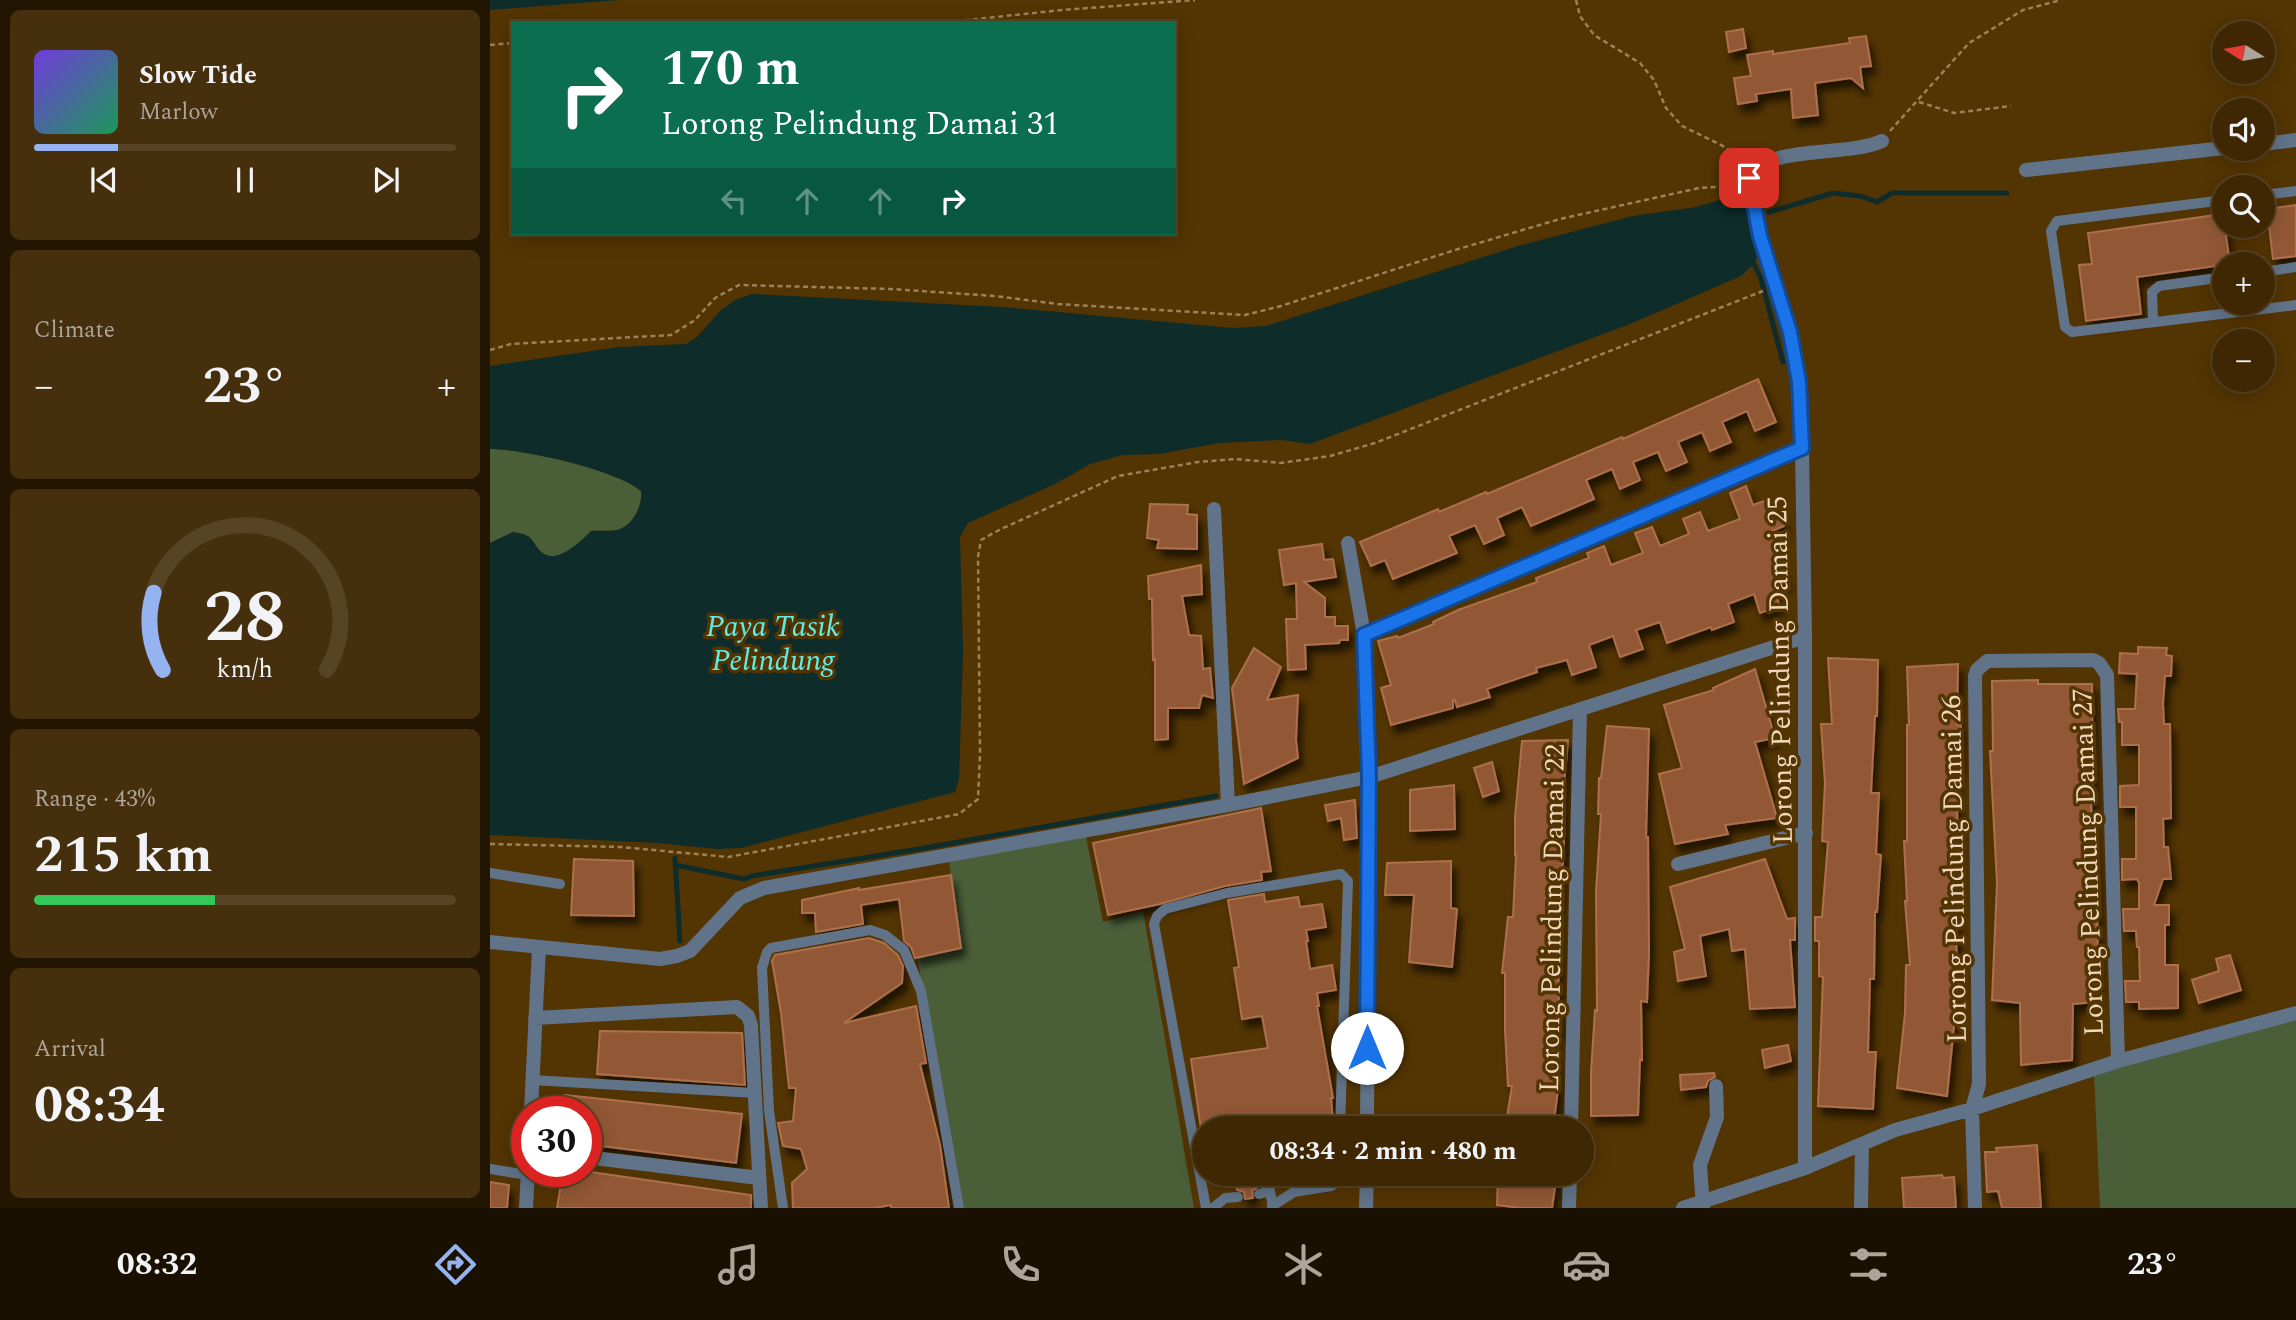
<!DOCTYPE html>
<meta charset="utf-8">
<style>
body{margin:0;font-family:Spectral,serif;background:#452f0c;color:#f1f3f6;height:100vh;display:flex;flex-direction:column;font-size:26px;white-space:nowrap}
*{box-sizing:border-box;margin:0}
p{font-size:23px;color:#ada599}
.icon{flex:none;width:38px;height:38px;fill:none;stroke:currentColor;stroke-width:2;stroke-linecap:round;stroke-linejoin:round}
.map{position:relative;flex:1;overflow:hidden}
.side{display:flex;flex-direction:column;gap:10px;padding:10px;background:#221501;width:490px}
.side>*{flex:none}
.hud{position:absolute;left:21px;top:21px;width:665px;height:214px;border-radius:0px;box-shadow:0 4px 18px #0003,0 0 0 2px #574424;background:#0b6e4f;color:#fff;overflow:hidden}
.needle{width:46px;rotate:281deg}
.fabs{position:absolute;left:1722px;top:21px;display:grid;gap:14px}
.fabs a{display:grid;place-items:center;width:63px;height:63px;border-radius:50%;background:#3e2702;box-shadow:0 4px 18px #0003,0 0 0 2px #574424;font-size:35px}
.speed{position:absolute;left:21px;top:1096px;display:flex;gap:14px;font-size:35px;font-weight:700;text-align:center}
.speed>*{display:grid;place-content:center;width:91px;height:91px;border-radius:50%;background:#3e2702;box-shadow:0 4px 18px #0003,0 0 0 2px #574424;line-height:1}
.speed .limit{border:10px solid #d22;background:#fff;color:#111}
.pin{position:absolute;display:grid;place-items:center;width:60px;height:60px;color:#fff;margin:-30px;border-radius:14px;box-shadow:0 4px 10px #0006}
.me{position:absolute;width:77px;margin:-38px;rotate:0deg;stroke-linejoin:round;filter:drop-shadow(0 0 5px #0008)}
.turn{display:flex;align-items:center;gap:24px;height:147px;padding:0 35px;font-size:32px}
.turn .icon{width:91px;height:91px;stroke-width:2.5}
.turn b{display:block;font-size:49px;line-height:60px}
.lanes{display:flex;align-items:center;height:66px;padding:0 35px;background:#0003;justify-content:center;gap:35px;direction:ltr}
.lanes .off{opacity:.35}
.big{font-size:52px;font-weight:700;line-height:1.1}
.side .widget{flex:1;display:flex;flex-direction:column;justify-content:center;gap:10px;min-width:0;padding:0 24px;border-radius:10px;background:#452f0c}
.side .dial{align-items:center;gap:0}
.dial svg{height:182px;overflow:visible;fill:none;stroke:#574424;stroke-width:7;stroke-linecap:round;text-anchor:middle}
.dial text{fill:#f1f3f6;stroke:none}
.song{display:flex;align-items:center;gap:21px}
.cover{width:84px;height:84px;border-radius:10px;background:linear-gradient(135deg,hsl(260 70% 55%),hsl(150 70% 35%))}
.played{height:7px;border-radius:4px;background:linear-gradient(90deg,#95b2f1 20%,#574424 20%)}
.keys{display:flex;justify-content:space-around;direction:ltr}
.heat{display:flex;justify-content:space-between;align-items:center;font-size:38px;direction:ltr}
.charge{height:10px;border-radius:5px;background:linear-gradient(90deg,#34c759 43%,#574424 0)}
.trip{position:absolute;left:702px;top:1116px;width:402px;height:70px;border-radius:35px;background:#3e2702;box-shadow:0 4px 18px #0003,0 0 0 2px #574424;font-weight:700;line-height:70px;text-align:center}
.menu{display:flex;height:112px;justify-content:space-around;align-items:center;background:#191001;color:#ada599}
.menu .icon{width:49px;height:49px}
.menu .current{color:#95b2f1}
.menu b{font-size:32px;color:#f1f3f6}
main{display:flex;flex:1;min-height:0}
.map>svg:first-child{display:block}
.green{fill:#4a5e38}
.water{fill:#0d2c2a}
.lines{fill:none;stroke-linecap:round;stroke-linejoin:round}
.stream{stroke:#0d2c2a;stroke-width:5}
.building{fill:#925834;stroke:#ad704c;stroke-width:2;filter:url(#shadow)}
.path{stroke:#9c8159;stroke-width:2.5;stroke-dasharray:5 3.5;stroke-linecap:butt}
.service{stroke:#607388;stroke-width:10}
.minor{stroke:#607388;stroke-width:14}
.route-casing{stroke:#114b97;stroke-width:18}
.route{stroke:#1a73e8;stroke-width:12}
.labels{text-anchor:middle;stroke-width:7;stroke-linejoin:round;paint-order:stroke}
.street-label{font-size:28px;fill:#efd7bb;stroke:#533403}
.water-label{font-size:30px;font-style:italic;fill:#60ebe5;stroke:#533403}
</style>
<main>
<section class="side">
<div class="widget">
<div class="song"><i class="cover"></i><div><b>Slow Tide</b><p>Marlow</p></div></div>
<div class="played"></div>
<div class="keys"><svg class="icon" aria-label="previous" viewBox="0 0 24 24"><path d="M18 5L8 12l10 7zM5 5v14"/></svg><svg class="icon" aria-label="pause" viewBox="0 0 24 24"><path d="M8 5v14M16 5v14"/></svg><svg class="icon" aria-label="next" viewBox="0 0 24 24"><path d="M6 5l10 7-10 7zM19 5v14"/></svg></div>
</div>
<div class="widget"><p>Climate</p>
<div class="heat"><a>−</a><b class="big">23°</b><a>+</a></div>
</div>
<div class="widget dial"><svg viewBox="0 0 100 80">
<path d="M14 69A42 42 0 1 1 86 69"/>
<path d="M14 69A42 42 0 0 1 10 35" stroke="#95b2f1"/>
<text x="50" y="56" font-size="32" font-weight="700">28</text>
<text x="50" y="72" font-size="11">km/h</text>
</svg></div>
<div class="widget"><p>Range · 43%</p><b class="big">215 km</b><div class="charge"></div></div>
<div class="widget"><p>Arrival</p><b class="big">08:34</b></div>
</section>
<div class="map">
<svg width="1806" height="1208" viewBox="0 0 1806 1208">
<defs>
<filter id="shadow"><feDropShadow dx="4.5" dy="8" stdDeviation="3.5" flood-color="#0009"/></filter>
</defs>
<rect width="100%" height="100%" fill="#533403"/>
<path class="green" d="M0,449c33,0 127,21 151,42 2,13 -7,33 -21,38 -7,3 -20,1 -29,2 -9,10 -32,32 -47,23 -7,-4 -9,-12 -15,-17 -4,-3 -11,-4 -16,-5l-23,11z
M595,832l18,90 40,-11 51,297h-234l-44,-259 44,-11 -11,-76z
M1806,1017v191h-196l-6,-135z"/>
<path class="water" d="M0,0h130l-130,10z
M1236,198h8l9,4 5,10 9,45 -3,7 -13,12 -111,48 -320,120 -28,-4 -63,3 -60,11 -36,1 -33,9 -33,19 -89,40 -8,14 3,114 -4,129 -4,12 -214,56 -24,1 -59,-6 -168,-8v-292l23,-11c5,1 12,2 16,5 6,5 8,13 15,17 15,9 37,-13 47,-23 9,-1 22,1 29,-2 14,-5 23,-25 21,-38 -24,-21 -118,-42 -151,-42v-83l129,-19 67,-3 11,-7 24,-27 16,-11 15,-5 250,13 230,21 34,-2 252,-80 115,-30 63,-9z"/>
<g class="lines">
<path class="stream" d="M1279,212l64,-19 27,3 17,6 15,-9h115
M1264,264l7,15 22,83
M185,858l5,83
M185,865l69,14 8,-3 167,-27 297,-53"/>
</g>
<path class="building" d="M1253,29l3,19 -17,4 -3,-20z
M1376,36l5,30 -11,1 3,21 -12,-10 -36,5 3,32 -25,3 -2,-29 -35,5 1,7 -19,3 -4,-26 17,-2 -4,-21 26,-4v3l77,-11 -1,-5z
M1806,205v51l-23,3 -6,-50z
M1733,214l7,50 -93,13 4,37 -55,7 -7,-56 13,-1 -4,-31z
M1268,379l18,43 -21,9 -8,-20 -25,11 9,20 -21,9 -8,-19 -24,10 9,20 -21,9 -8,-19 -25,10 7,18 -20,9 -8,-20 -26,11 8,19 -63,27 -9,-19 -25,11 7,17 -20,9 -9,-19 -26,11 8,17 -64,26 -8,-19 -14,6 -11,-24 78,-33 1,3 47,-20 1,2 135,-57 1,2z
M1256,486l7,19 20,-7 11,28 -12,5 9,25 -4,2 9,25 -13,5 7,18 -20,7 -6,-19 -26,10 6,18 -22,8 -1,-3 -44,16 -7,-21 -24,8 7,19 -23,8 -7,-21 -24,9 7,22 -24,8 -5,-15 -31,8 1,4 -50,17 3,8 -33,10 -2,-7h-2v8l-62,17 -10,-37 10,-3 -13,-44 19,-5 1,2 36,-14 -1,-2 25,-12 79,-28 -1,-4 53,-20 -2,-5 17,-7 7,19 32,-12 -8,-20 17,-6 8,19 29,-12 -6,-15 17,-7 8,19 32,-12 -10,-26z
M660,504l38,1 -1,9 10,1v34l-40,-1 2,-8 -12,-2z
M832,544l2,16 9,-1 3,18 -32,5 21,16v19h10v9h13v14h-8l-1,3 -34,2 1,24 -18,1 -2,-51h11l-1,-36 -12,2 -5,-35z
M711,565l1,29 -20,2 7,39 12,1 2,33 7,-1 3,30 -11,-3 -3,13h-31v31l-13,1v-81l-2,1 -1,-61h-3l-1,-23z
M1648,647l29,1 -1,7 6,1 -1,20h-6l-2,28 1,20h6l1,94 -8,1 1,28h4l3,32h-8l-9,26h15v20h-4v40h13v43l-39,1v-7h-13l-1,-21h15l-1,-34h-2l-1,-16h-12l-1,-22h16v-26l-2,-4 -15,1v-21h14v-52h-16v-21l19,-1v-40h-17v-23h-3l-1,-13h17l2,-35 -18,-1 1,-20 18,1z
M764,648l27,19 -14,33 31,-5 -2,45 2,18 -54,26 -12,-96z
M1338,658l50,2 -1,56h-2l-4,77h8l-3,61 5,1 -4,57h-2l-1,67h-4l-2,73h8l-3,57 -55,-3 5,-129 -4,-1v-35h-4v-24h7l6,-75 -6,-1 3,-58 -4,-59h11z
M1468,664l-1,61h4l-2,47h-3l2,70 -1,50h-2l2,74h3l-13,130 -50,-8 8,-75 1,-48h4l-5,-64h2l-3,-60h3v-116h2l-2,-58z
M1265,669l20,69 -20,4 22,76 -52,7 3,9 -53,10 -16,-70 23,-6 -18,-63 50,-15 -1,-2z
M1548,680v4h54l1,119h-2l6,83 1,98 -2,18 -23,2 -1,56 -51,5 -1,-62 -28,-3 5,-117 -7,-132h3l-1,-70z
M1117,726l42,3 -3,108h2l1,116 -2,49 -6,-1 1,59 -2,-1 -2,56 -47,1v-44l4,-62 2,1 -1,-120 5,-77h-3l1,-36h2z
M1078,740l-5,56 1,53 -6,73 1,110h-4l3,57 -5,40h-48l7,-43h-4l-3,-56v-57h-3l6,-56h5l3,-62h-1v-38l7,-76z
M1002,762l7,29 -16,6 -9,-29z
M964,785l1,44 -45,2v-41z
M865,800l2,38 -13,2 -3,-22 -13,3 -3,-16z
M771,808l10,63 -10,1 1,8 -37,6 -65,18 -52,11 -15,-72z
M84,859l59,2 1,55 -63,-1z
M1275,859l22,60 8,-1v22h-5l5,67 -45,2 -5,-60 -13,2 -3,-22 -29,7 6,40 -28,5 -4,-29 11,-3 -15,-62z
M961,861v47l6,1 -5,58 -43,-5 5,-67h-29l2,-32z
M461,875l10,73 -46,10 -4,-11 -7,-6 -5,-42 -38,6 2,19 -47,8 -1,-19h-13v-13l57,-12v2z
M774,894l1,8 33,-5 2,10 22,-3 4,23 -20,3 2,11h-2l4,28 22,-4 4,25 -19,3 2,13h-2l16,92h-2l2,24 -8,1 1,6h-125l-10,-70 77,-11 -6,-32 -20,3 -8,-51 5,-1 -11,-67z
M379,938l15,5 14,12 5,11 -1,17 -58,40 72,-17 10,57 -6,1 20,81 9,63h-58v-3l-16,3h-82l-1,-25 15,-14 -6,-20 -18,-3 -5,-23 15,-2 3,-33h-7l-8,-75 -9,-52 3,-6z
M1740,955l11,35 -42,13 -7,-23 27,-9 -3,-12z
M110,1031l142,2 3,52 -148,-11z
M1298,1045l3,16 -26,7 -3,-18z
M1224,1073l1,4 -7,4 -2,6 -25,3 -1,-15z
M75,1095l177,19 -6,49 -150,-19v-33h-24z
M1547,1145l4,63h-39l-4,-17 -11,1 -2,-40h12l-1,-4z
M73,1171h21l167,24v13h-194z
M745,1174h21l2,13 -6,4 1,7 -8,1 -1,-7 -7,-2z
M1008,1174h59l-5,34h-31l-24,-3z
M1452,1175l1,3 11,-1 2,31h-52l-2,-30z
M0,1182l19,3 -2,23h-17z"/>
<g class="lines">
<path class="path" d="M1086,0l4,16 14,19 46,28 14,17 12,28 16,18 45,22 13,17
M449,23l123,-13 133,-10
M0,45l23,-2
M1429,102l35,11 57,-7
M1400,131l79,-88 54,-33 38,-10
M0,350l21,-6 160,-9 24,-15 20,-22 24,-13 152,4 104,7 63,8 187,11 36,-9 174,-56 105,-31 139,-31 36,-2
M0,844l131,3 107,10 231,-43 19,-15 2,-45 -2,-197 3,-17 18,-10 119,-54 80,-14 37,-3 46,4 49,-7 45,-13 388,-152"/>
<path class="service" d="M1773,195l33,-4
M1734,200l-167,21 -6,10 14,96 7,5 224,-27
M1773,272l33,-5
M1663,322l-1,-30 7,-6 65,-9
M0,873l70,11
M42,1080l223,13
M0,1169l38,6
M769,1194l11,-3 3,17
M782,1206l22,-14 37,-6 6,-4 2,-8
M293,1208l-14,-97 -7,-143 5,-16 4,-4 99,-18 15,5 19,15 17,41 38,217
M716,1208l-52,-284 3,-8 8,-7 62,-16 114,-19 7,7 -8,248
M723,1208l12,-10 13,-1"/>
<path class="minor" d="M1773,144l33,-4
M1536,170l198,-22
M724,509l14,296
M858,543l16,92 5,142 -2,352
M874,635l438,-187
M1188,864l128,-31
M0,942l170,17 17,-3 13,-5 50,-53 24,-10 464,-83 141,-28 436,-140
M45,1018l202,-11 11,9 3,9 10,183
M41,1111l8,-163
M1081,1129l9,-420
M96,1157l173,21
M1315,1168v-531l-3,-189 -3,-66 -9,-50 -30,-96 -11,-58c21,-35 95,-20 133,-37
M36,1208l2,-37
M876,1208l1,-34
M1079,1208l1,-34
M1193,1208l122,-40 90,-38 77,-21 146,-48 178,-48
M1213,1208l-3,-43 17,-48 -1,-31
M1371,1208l1,-64
M1485,1208l-3,-99 7,-25 -4,-408 2,-6 10,-9 106,-1 6,3 8,12 11,386"/>
</g>
<g class="lines">
<g class="route-casing">
<path id="route" d="M877,1048l2,-271 -5,-142 438,-187 -3,-66 -9,-50 -30,-96 -11,-58"/>
</g>
<use href="#route" class="route"/>
</g>
<g class="labels">
<g class="street-label">
<text transform="translate(1289 670) rotate(-91)" y="10">Lorong Pelindung Damai 25</text>
<text transform="translate(1597 862) rotate(-92)" y="10">Lorong Pelindung Damai 27</text>
<text transform="translate(1463 869) rotate(-91)" y="10">Lorong Pelindung Damai 26</text>
<text transform="translate(1061 918) rotate(-89)" y="10">Lorong Pelindung Damai 22</text>
</g>
<g class="water-label">
<text x="283" y="636">Paya Tasik<tspan x="283" dy="34">Pelindung</tspan></text>
</g>
</g>
</svg>
<div class="fabs">
<a><svg class="needle" viewBox="-14 -14 28 28"><path d="M0-13l5 13h-10z" fill="#e53935"/><path d="M0 13l5-13h-10z" fill="#ada599"/></svg></a>
<a><svg class="icon" aria-label="sound" viewBox="0 0 24 24"><path d="M4 9h4l5-4v14l-5-4H4zM17 9q2 3 0 6"/></svg></a>
<a><svg class="icon" aria-label="search" viewBox="0 0 24 24"><circle cx="10" cy="10" r="6"/><path d="M15 15l6 6"/></svg></a>
<a>+</a>
<a>−</a>
</div>
<div class="speed"><div class="limit">30</div></div>
<div class="pin" style="left:1259px;top:178px;background:#d93025"><svg class="icon" aria-label="arrive" viewBox="0 0 24 24"><path d="M6 21V4h12l-3 4 3 4H6"/></svg></div>
<svg class="me" style="left:877px;top:1048px" viewBox="-20 -20 40 40"><circle r="19" fill="#fff"/><path d="M0-13L10 11 0 6-10 11z" fill="#1a73e8"/></svg>
<div class="trip">08:34 · 2 min · 480 m</div>
<div class="hud">
<div class="turn"><svg class="icon" aria-label="right" viewBox="0 0 24 24"><path d="M7 20v-9h11M14 6l5 5-5 5"/></svg><div><b>170 m</b>Lorong Pelindung Damai 31</div></div>
<div class="lanes"><svg class="icon off" aria-label="left" viewBox="0 0 24 24"><path d="M17 20v-9H6M10 6l-5 5 5 5"/></svg><svg class="icon off" aria-label="ahead" viewBox="0 0 24 24"><path d="M12 20V5M6 11l6-6 6 6"/></svg><svg class="icon off" aria-label="ahead" viewBox="0 0 24 24"><path d="M12 20V5M6 11l6-6 6 6"/></svg><svg class="icon" aria-label="right" viewBox="0 0 24 24"><path d="M7 20v-9h11M14 6l5 5-5 5"/></svg></div>
</div>
</div>
</main>
<nav class="menu">
<b>08:32</b>
<svg class="icon current" aria-label="directions" viewBox="0 0 24 24"><path d="M12 3l9 9-9 9-9-9zM9 14v-3h6M13 9l2 2-2 2"/></svg>
<svg class="icon" aria-label="music" viewBox="0 0 24 24"><path d="M9 18V5l10-2v13"/><circle cx="6" cy="18" r="3"/><circle cx="16" cy="16" r="3"/></svg>
<svg class="icon" aria-label="phone" viewBox="0 0 24 24"><path d="M5 4h4l2 5-3 2q2 4 5 5l2-3 5 2v4C11 20 4 13 5 4z"/></svg>
<svg class="icon" aria-label="climate" viewBox="0 0 24 24"><path d="M12 3v18M4 7l16 10M4 17L20 7"/></svg>
<svg class="icon" aria-label="car" viewBox="0 0 24 24"><path d="M5 17H2v-5l4-1 3-4h7l3 4 3 1v5h-3M9 17h6M6 11h13"/><circle cx="7" cy="17" r="2"/><circle cx="17" cy="17" r="2"/></svg>
<svg class="icon" aria-label="filters" viewBox="0 0 24 24"><path d="M4 7h16M4 17h16"/><circle cx="9" cy="7" r="2"/><circle cx="15" cy="17" r="2"/></svg>
<b>23°</b>
</nav>
